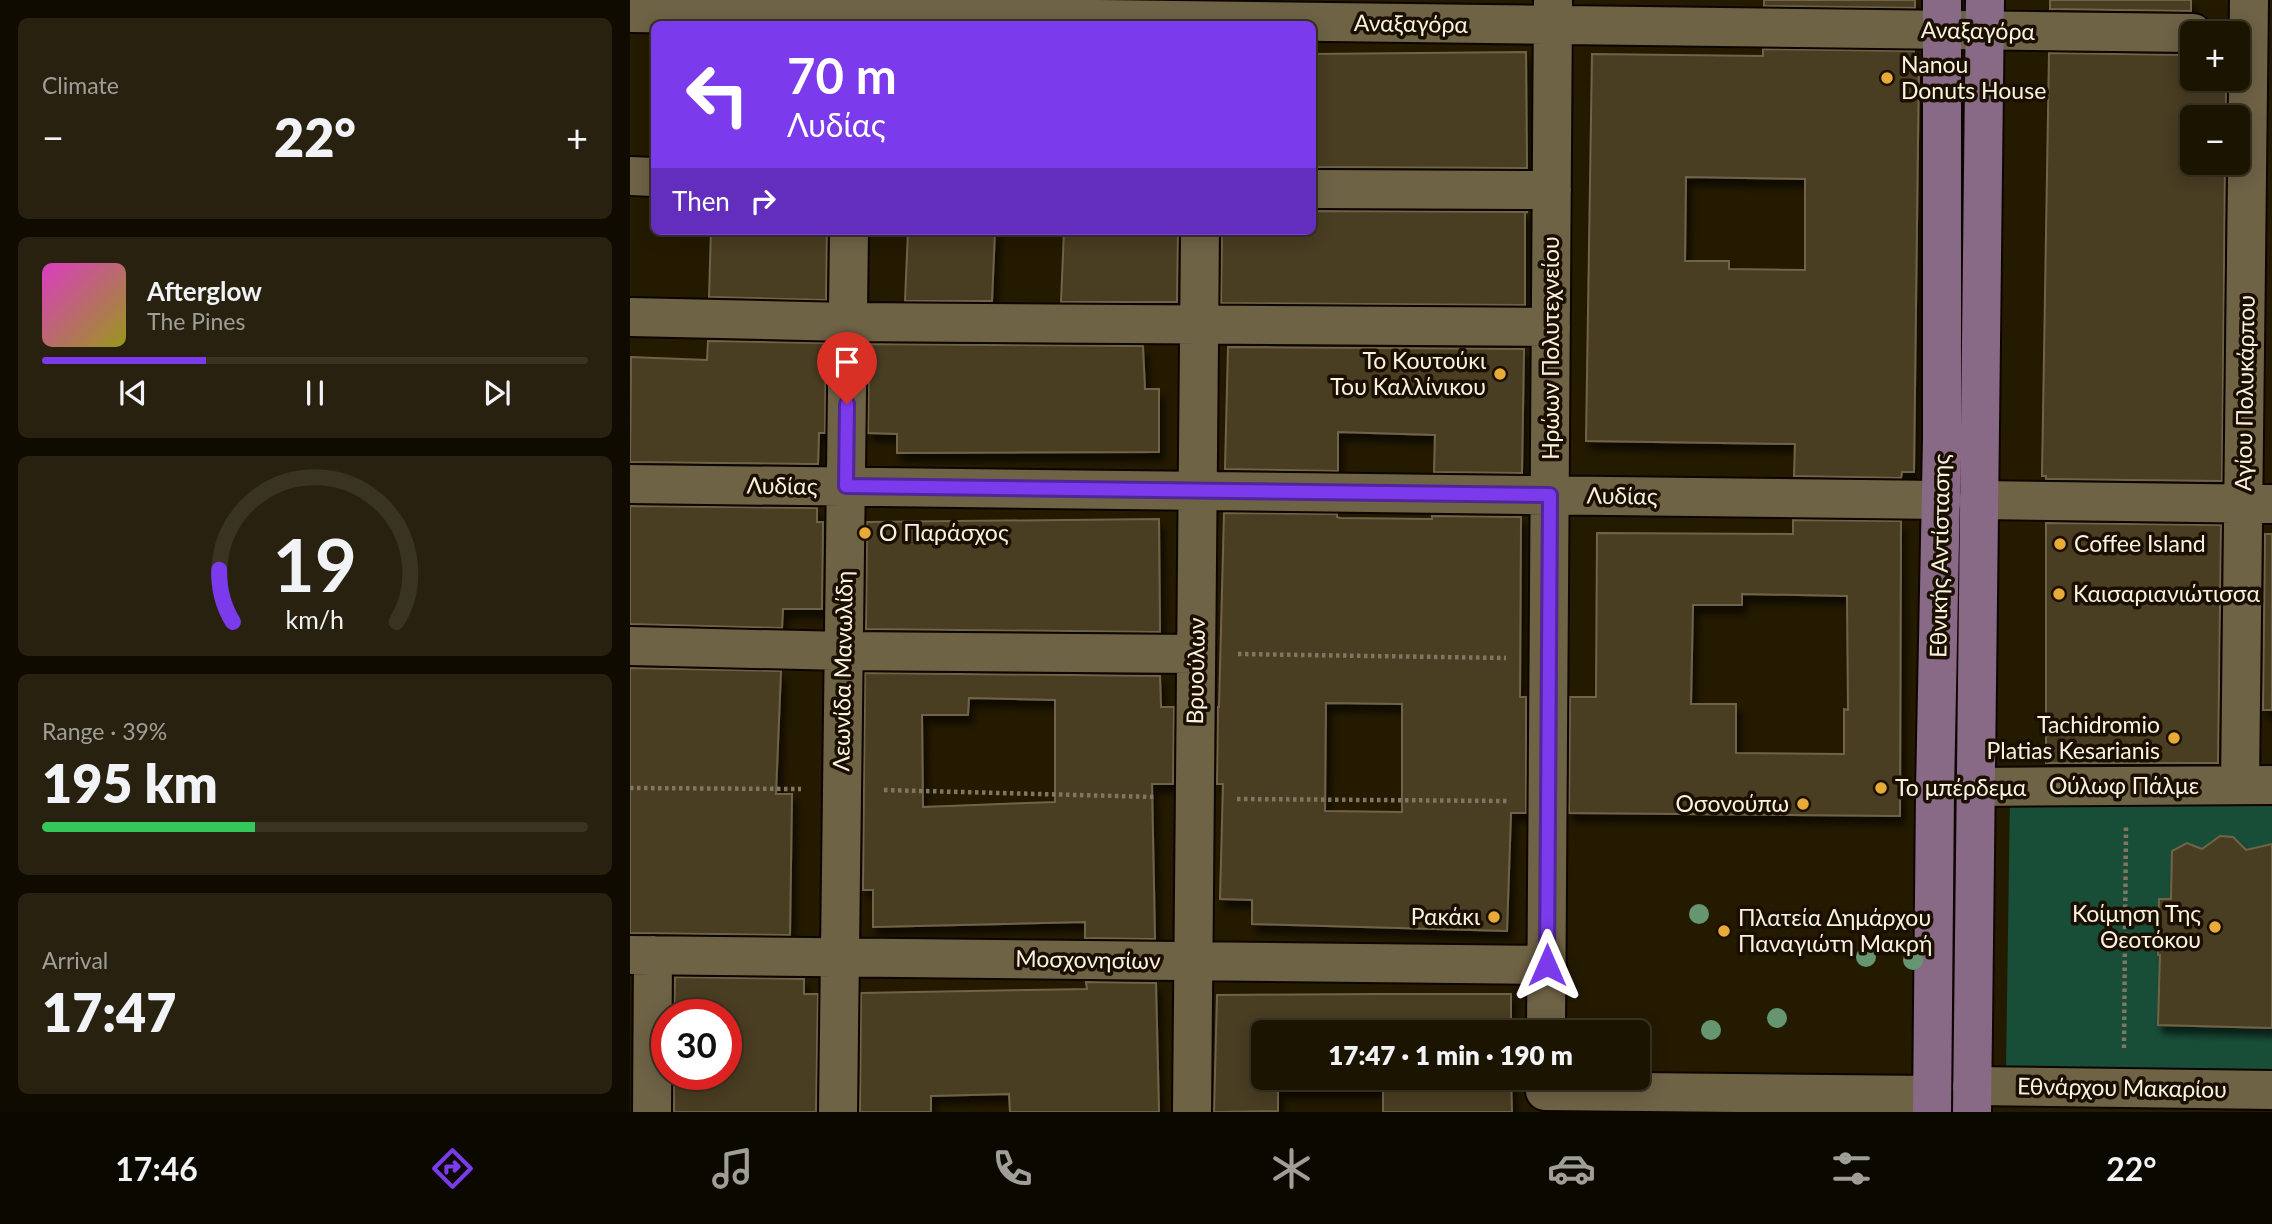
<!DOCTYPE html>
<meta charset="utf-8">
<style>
body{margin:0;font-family:Lato,sans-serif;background:#28210f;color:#f1f3f6;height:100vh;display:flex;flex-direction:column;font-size:26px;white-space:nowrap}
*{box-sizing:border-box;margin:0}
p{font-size:23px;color:#a09e99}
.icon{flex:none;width:38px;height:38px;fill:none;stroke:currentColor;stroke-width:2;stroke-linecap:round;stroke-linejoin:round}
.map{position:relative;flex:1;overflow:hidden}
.drawer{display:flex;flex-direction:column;gap:18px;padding:18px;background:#0f0b00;width:630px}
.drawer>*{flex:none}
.banner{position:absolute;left:21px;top:21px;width:665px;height:214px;border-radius:10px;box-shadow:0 4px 18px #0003,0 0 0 2px #393322;background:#7c3aed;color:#fff;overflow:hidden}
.tools{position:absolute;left:1550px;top:21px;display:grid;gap:14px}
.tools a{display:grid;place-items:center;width:70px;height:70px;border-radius:10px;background:#1b1400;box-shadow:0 4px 18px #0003,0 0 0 2px #393322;font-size:35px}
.speed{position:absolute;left:21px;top:999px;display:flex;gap:14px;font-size:35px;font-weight:700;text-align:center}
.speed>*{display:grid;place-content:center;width:91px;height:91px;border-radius:50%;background:#1b1400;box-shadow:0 4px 18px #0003,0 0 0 2px #393322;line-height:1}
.speed .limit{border:10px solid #d22;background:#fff;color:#111}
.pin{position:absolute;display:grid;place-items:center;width:60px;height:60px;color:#fff;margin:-72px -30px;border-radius:50% 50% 50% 0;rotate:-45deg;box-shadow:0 0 7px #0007}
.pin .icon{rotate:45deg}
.me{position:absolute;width:77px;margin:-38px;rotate:0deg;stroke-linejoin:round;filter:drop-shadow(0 0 5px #0008)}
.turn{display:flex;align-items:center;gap:24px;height:147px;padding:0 21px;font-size:32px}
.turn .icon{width:91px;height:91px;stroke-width:2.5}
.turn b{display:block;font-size:49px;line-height:60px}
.then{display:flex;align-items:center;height:66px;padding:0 21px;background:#0003;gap:14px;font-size:26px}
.big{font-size:52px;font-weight:800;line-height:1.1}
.drawer .tile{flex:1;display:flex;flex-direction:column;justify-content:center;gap:10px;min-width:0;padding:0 24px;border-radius:10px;background:#28210f}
.drawer .dial{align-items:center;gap:0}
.dial svg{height:182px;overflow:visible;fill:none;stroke:#393322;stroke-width:7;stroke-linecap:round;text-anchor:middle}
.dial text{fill:#f1f3f6;stroke:none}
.song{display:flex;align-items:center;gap:21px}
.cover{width:84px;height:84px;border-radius:10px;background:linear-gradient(135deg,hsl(310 70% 55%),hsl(60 70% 35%))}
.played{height:7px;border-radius:4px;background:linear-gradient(90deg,#7c3aed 30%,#393322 30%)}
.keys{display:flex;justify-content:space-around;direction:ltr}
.heat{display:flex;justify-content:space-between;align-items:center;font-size:38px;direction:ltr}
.charge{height:10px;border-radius:5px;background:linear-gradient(90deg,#34c759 39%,#393322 0)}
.trip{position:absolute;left:621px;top:1020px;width:399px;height:70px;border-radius:10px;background:#1b1400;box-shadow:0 4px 18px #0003,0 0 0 2px #393322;font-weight:800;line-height:70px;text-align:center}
.tabs{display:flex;height:112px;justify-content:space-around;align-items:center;background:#0b0800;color:#a09e99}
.tabs .icon{width:49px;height:49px}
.tabs .on{color:#7c3aed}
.tabs b{font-size:32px;color:#f1f3f6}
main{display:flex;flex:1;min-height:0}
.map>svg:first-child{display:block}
.green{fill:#184e38}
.building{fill:#483d21;stroke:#716447;stroke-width:2;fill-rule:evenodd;filter:url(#shadow)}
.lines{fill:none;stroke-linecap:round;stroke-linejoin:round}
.minor-casing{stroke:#0d0500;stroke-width:42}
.major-casing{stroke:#0d0500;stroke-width:42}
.path{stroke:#7f7761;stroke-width:4.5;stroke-dasharray:3.5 3.5;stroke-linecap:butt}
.minor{stroke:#6f6346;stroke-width:38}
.major{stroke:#886986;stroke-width:38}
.tree{fill:#659671}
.route-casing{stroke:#51269a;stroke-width:18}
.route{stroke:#7c3aed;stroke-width:12}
.poi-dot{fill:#e9ab38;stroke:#1b1000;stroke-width:2.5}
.labels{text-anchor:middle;stroke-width:7;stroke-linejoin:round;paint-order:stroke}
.street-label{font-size:23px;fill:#f9f2e2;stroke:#1b1000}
.poi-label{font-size:23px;fill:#f9f2e2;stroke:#1b1000;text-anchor:start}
</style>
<main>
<section class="drawer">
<div class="tile"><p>Climate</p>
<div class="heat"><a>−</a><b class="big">22°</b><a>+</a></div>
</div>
<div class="tile">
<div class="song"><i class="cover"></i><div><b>Afterglow</b><p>The Pines</p></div></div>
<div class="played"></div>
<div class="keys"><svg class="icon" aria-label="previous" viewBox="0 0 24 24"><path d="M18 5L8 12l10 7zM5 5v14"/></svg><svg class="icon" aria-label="pause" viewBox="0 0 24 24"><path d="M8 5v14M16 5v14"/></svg><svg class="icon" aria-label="next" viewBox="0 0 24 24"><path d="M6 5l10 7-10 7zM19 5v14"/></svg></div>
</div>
<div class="tile dial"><svg viewBox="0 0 100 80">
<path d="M14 69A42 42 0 1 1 86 69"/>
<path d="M14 69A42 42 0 0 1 8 46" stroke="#7c3aed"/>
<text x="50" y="56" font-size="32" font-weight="700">19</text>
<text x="50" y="72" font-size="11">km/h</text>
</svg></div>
<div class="tile"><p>Range · 39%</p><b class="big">195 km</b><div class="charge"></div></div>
<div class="tile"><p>Arrival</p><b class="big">17:47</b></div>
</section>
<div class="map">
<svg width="1642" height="1112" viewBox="0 0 1642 1112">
<defs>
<filter id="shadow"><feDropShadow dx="4.5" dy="8" stdDeviation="3.5" flood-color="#0009"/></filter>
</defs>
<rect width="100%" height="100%" fill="#241a00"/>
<path class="green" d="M1380,794l262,4v275l-266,-3z"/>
<path class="building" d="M1134,0h151v8l-151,-2z
M1420,0h141v11l-141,-2z
M1133,49l151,2v8h5l-5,413h-12l-1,6 -107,-2 1,-32 -209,-3 6,-387 171,2zM1056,177l119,2v91l-76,-1v-8h-44z
M896,52l1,116 -215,-1v-113z
M1419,53l140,2 -1,19h5v5h33v38h-33v46h32l-3,318 -176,-2v-3h-4z
M682,211l216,1 -3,1v92l-304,-2 1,-72h90z
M81,231h116l-1,69 -117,-3z
M278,231h87l-3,70h-87z
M434,231h114l-1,71h-116z
M78,341l118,2 -1,90h-6l-1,31 -188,-2 1,-105 76,3z
M239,344l274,2 2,43h14v63l-262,1v-19l-29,-1z
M598,347l296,2 -2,124 -88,-1 1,-37 -97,-3v39l-113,-2z
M0,506l187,2v14h6l-1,87h-39l-1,19 -152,-4z
M594,513l113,1v3l3,1 92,1v-3l89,1 -1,180h6v116h-15l-4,118 -255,-7v-24l-32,-1 3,-115h-6l1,-77h1zM696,703l76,1v108l-77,-1z
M529,519l1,113 -294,-3 1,-107z
M1163,520l108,1 -1,295 -331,-3 1,-116h26l1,-164 196,1zM1112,594l105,2 1,114 -4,-1v45l-108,-1v-49h-45l2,-99h49z
M1416,523l175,2 -3,238h-172z
M1635,534h7v176h-9z
M0,668l151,3 -5,123h16l-2,141 -160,-2z
M235,673l295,3 1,31h13l-1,77h-21l3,155 -70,-1v-16l-212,5v-37h-10zM339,698l86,2v102l-132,5 -1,-92h46z
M1590,836l13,1 13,13 26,-6v184l-114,-3 2,-70h-2l1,-56h12l1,-48 15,-8 15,6z
M45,977l129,2v15h14l-2,118h-142v-38h52v-59h-52z
M456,982l70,1 3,129h-149l-1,-18 -78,2v16h-71l1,-119 226,-4z
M752,994h129v38h-247v46h247l1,34h-129v-22h-105v21l-64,1 3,-117z"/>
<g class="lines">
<g class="minor-casing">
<path id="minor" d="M0,13l1563,20
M0,176l24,1
M682,189l240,1
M0,317l218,5 703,5
M0,484l1312,16
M1349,500l293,4
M0,646l214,5 352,3
M1610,785l9,-785
M1346,787l296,-2
M0,955l917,10
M916,1032l7,-1030
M1342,1086l300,4
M915,1091l387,4
M22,1112l1,-157
M208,1112l11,-881
M562,1112l8,-881"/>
</g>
<g class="major-casing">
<path id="major" d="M1302,1112l3,-321 7,-352v-439
M1342,1112l13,-1112"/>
</g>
<path class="path" d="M608,654l268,4
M0,788l171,1
M254,790l271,7
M607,799l271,2
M1494,1048l2,-222"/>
<use href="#minor" class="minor"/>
<use href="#major" class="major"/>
</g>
<g class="tree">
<circle cx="1069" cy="914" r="10"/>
<circle cx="1236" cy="957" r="10"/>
<circle cx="1283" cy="960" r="10"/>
<circle cx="1147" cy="1018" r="10"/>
<circle cx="1081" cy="1030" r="10"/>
</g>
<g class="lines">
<g class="route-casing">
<path id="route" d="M217,404l-1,82 704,9 -3,470"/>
</g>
<use href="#route" class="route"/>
</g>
<g class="poi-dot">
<circle cx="1257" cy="78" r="7"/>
<circle cx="870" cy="374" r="7"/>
<circle cx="235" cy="533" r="7"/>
<circle cx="1430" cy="544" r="7"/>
<circle cx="1429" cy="594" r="7"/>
<circle cx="1544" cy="738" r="7"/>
<circle cx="1251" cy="788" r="7"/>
<circle cx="1173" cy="804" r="7"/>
<circle cx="864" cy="917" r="7"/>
<circle cx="1585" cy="927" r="7"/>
<circle cx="1094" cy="931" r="7"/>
</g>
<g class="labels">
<g class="street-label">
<text transform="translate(781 24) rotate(1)" y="8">Αναξαγόρα</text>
<text transform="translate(1348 31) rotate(1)" y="8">Αναξαγόρα</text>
<text transform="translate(921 348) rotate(-90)" y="8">Ηρώων Πολυτεχνείου</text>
<text transform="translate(1615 393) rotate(-89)" y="8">Αγίου Πολυκάρπου</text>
<text transform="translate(152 486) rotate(1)" y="8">Λυδίας</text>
<text transform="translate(992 496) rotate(1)" y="8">Λυδίας</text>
<text transform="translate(1310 556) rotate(-89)" y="8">Εθνικής Αντίστασης</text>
<text transform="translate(213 671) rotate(-89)" y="8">Λεωνίδα Μανωλίδη</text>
<text transform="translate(566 671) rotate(-89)" y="8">Βρυούλων</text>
<text x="1494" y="794">Ούλωφ Πάλμε</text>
<text transform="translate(458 960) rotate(1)" y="8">Μοσχονησίων</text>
<text transform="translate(1492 1088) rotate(1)" y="8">Εθνάρχου Μακαρίου</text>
</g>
<g class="poi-label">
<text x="1271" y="73">Nanou<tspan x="1271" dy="26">Donuts House</tspan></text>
<text x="856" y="369" text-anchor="end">Το Κουτούκι<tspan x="856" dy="26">Του Καλλίνικου</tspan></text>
<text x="249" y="541">Ο Παράσχος</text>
<text x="1444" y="552">Coffee Island</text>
<text x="1443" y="602">Καισαριανιώτισσα</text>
<text x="1530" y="733" text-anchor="end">Tachidromio<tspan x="1530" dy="26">Platias Kesarianis</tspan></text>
<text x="1265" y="796">Το μπέρδεμα</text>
<text x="1159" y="812" text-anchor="end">Οσονούπω</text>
<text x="1571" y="922" text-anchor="end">Κοίμηση Της<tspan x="1571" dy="26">Θεοτόκου</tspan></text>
<text x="850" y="925" text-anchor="end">Ρακάκι</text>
<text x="1108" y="926">Πλατεία Δημάρχου<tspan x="1108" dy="26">Παναγιώτη Μακρή</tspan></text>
</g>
</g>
</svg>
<div class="tools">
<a>+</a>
<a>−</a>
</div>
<div class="speed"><div class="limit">30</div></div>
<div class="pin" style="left:217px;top:404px;background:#d93025"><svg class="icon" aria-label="arrive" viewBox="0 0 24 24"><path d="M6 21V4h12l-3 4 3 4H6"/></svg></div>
<svg class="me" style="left:917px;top:965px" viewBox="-20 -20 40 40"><path d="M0-17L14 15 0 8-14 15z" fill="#7c3aed" stroke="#fff" stroke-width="4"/></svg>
<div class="trip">17:47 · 1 min · 190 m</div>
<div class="banner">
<div class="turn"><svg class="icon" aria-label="left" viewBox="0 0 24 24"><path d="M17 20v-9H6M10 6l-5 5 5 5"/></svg><div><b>70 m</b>Λυδίας</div></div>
<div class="then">Then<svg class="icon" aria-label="right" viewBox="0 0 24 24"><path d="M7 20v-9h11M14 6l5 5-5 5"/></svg></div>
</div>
</div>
</main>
<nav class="tabs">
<b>17:46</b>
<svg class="icon on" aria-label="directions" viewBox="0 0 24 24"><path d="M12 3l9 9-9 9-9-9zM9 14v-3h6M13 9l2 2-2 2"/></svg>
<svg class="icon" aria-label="music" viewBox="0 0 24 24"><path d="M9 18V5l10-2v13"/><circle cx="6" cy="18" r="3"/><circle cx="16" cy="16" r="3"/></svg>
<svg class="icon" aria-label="phone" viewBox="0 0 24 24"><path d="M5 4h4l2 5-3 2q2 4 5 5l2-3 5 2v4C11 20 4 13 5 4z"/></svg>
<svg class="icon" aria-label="climate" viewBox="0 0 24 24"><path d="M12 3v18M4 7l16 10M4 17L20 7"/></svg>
<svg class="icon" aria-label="car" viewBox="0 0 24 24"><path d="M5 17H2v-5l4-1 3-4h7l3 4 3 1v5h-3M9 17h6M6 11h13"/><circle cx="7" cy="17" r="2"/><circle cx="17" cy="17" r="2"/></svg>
<svg class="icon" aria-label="filters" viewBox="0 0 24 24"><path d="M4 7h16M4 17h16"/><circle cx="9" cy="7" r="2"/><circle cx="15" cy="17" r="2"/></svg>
<b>22°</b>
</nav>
